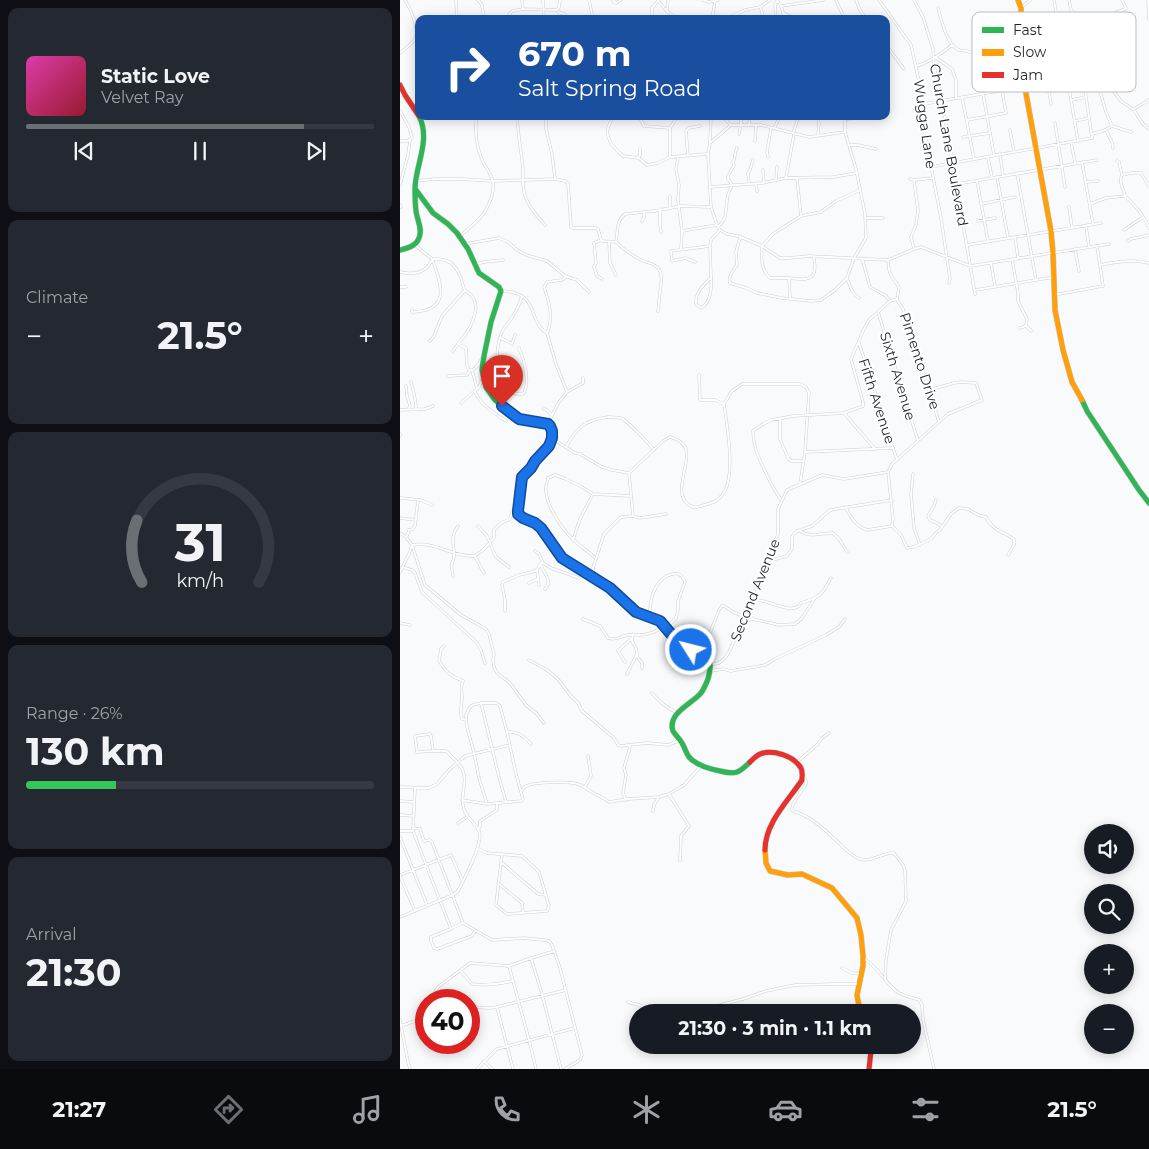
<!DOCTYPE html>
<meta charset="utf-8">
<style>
body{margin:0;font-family:Montserrat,sans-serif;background:#242831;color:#f1f3f6;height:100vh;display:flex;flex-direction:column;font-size:19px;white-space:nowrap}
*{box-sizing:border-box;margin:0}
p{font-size:16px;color:#9ea1a6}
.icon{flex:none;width:28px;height:28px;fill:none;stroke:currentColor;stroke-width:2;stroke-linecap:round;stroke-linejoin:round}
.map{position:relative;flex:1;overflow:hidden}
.side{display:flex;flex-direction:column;gap:8px;padding:8px;background:#0d0f14;width:400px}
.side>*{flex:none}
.top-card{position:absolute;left:15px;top:15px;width:475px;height:105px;border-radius:10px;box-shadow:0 2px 12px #0003;background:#1a4fa0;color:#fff;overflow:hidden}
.fabs{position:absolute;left:684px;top:824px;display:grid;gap:10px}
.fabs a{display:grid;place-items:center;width:50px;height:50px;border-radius:50%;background:#171b24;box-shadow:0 2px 12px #0003;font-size:25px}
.speed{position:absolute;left:15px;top:989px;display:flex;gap:10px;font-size:25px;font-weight:700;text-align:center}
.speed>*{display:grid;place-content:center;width:65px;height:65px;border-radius:50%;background:#171b24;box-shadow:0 2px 12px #0003;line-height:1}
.speed .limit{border:8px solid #d22;background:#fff;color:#111}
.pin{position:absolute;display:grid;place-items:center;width:42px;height:42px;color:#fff;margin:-51px -21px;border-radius:50% 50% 50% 0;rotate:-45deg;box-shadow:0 0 5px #0007}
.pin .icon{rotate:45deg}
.me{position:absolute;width:55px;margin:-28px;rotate:306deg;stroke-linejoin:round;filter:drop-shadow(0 0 4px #0008)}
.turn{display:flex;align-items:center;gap:18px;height:105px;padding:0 20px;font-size:22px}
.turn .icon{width:65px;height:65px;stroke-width:2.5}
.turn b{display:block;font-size:35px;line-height:42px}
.big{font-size:38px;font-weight:700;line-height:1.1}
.side .widget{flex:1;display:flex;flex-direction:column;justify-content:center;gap:8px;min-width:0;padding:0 18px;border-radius:10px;background:#242831}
.side .dial{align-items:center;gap:0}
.dial svg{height:130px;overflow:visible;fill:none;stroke:#363941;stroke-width:7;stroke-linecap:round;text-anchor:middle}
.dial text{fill:#f1f3f6;stroke:none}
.song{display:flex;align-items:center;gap:15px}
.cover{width:60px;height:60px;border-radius:8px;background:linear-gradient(135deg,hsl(320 70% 55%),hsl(350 70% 35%))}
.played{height:5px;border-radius:2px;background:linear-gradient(90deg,#6b6e73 80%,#363941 80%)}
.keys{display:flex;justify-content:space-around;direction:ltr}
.heat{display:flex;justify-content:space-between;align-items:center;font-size:28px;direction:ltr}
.charge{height:8px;border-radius:4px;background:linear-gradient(90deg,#34c759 26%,#363941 0)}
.trip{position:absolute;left:229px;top:1004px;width:292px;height:50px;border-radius:25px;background:#171b24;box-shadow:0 2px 12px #0003;font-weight:700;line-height:50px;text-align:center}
.dock{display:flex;height:80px;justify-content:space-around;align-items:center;background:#090b0e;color:#9ea1a6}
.dock .icon{width:35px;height:35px}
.dock .on{color:#6b6e73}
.dock b{font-size:22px;color:#f1f3f6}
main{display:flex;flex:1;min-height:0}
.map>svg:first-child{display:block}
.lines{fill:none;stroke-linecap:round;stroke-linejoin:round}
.street-casing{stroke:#cccfd3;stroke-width:3}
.fast-casing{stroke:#cccfd3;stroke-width:6}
.slow-casing{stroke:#cccfd3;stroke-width:6}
.jam-casing{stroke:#cccfd3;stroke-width:6}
.street{stroke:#fefeff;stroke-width:2}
.fast{stroke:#30b455;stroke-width:5}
.slow{stroke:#ff9f0a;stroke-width:5}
.jam{stroke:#e5322d;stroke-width:5}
.route-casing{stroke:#114b97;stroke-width:12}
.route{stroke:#1a73e8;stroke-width:9}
.labels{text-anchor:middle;stroke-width:4;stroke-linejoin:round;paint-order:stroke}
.street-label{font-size:14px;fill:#1f2229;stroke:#fff}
.key{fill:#fff;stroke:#bcbdbf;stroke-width:1}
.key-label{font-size:14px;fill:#1f2229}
</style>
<main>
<section class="side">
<div class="widget">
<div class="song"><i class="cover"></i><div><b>Static Love</b><p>Velvet Ray</p></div></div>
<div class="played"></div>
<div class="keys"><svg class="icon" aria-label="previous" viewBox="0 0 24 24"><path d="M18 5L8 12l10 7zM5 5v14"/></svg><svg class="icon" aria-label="pause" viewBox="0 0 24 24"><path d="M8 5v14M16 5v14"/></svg><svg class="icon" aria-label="next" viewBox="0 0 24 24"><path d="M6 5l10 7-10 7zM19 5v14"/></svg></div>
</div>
<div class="widget"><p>Climate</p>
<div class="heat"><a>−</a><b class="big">21.5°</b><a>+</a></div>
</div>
<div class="widget dial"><svg viewBox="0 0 100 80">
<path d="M14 69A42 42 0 1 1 86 69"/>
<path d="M14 69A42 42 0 0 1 11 31" stroke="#6b6e73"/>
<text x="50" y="56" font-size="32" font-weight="700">31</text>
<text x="50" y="72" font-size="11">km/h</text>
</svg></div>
<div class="widget"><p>Range · 26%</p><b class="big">130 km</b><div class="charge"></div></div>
<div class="widget"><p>Arrival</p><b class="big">21:30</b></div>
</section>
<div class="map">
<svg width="749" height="1069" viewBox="0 0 749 1069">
<rect width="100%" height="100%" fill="#f9fafc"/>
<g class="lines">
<g class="street-casing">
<path id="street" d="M56,0l1,19
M78,0l4,5 2,14
M122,0l1,9
M143,0l1,19
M189,0l4,19
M213,0l1,2 2,1 5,-3
M258,0c6,9 12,16 24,19
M303,0l6,2 9,-2
M377,0l4,6 4,13
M436,0l6,13
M456,0l4,10 6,9
M479,0l32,45 13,59 -2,16 19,98 9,61 -1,4
M514,0l9,17 10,32 1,17 8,35 33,193
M654,0l24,141
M669,0l2,10 2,2
M748,0l1,19
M381,6l42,-6
M360,7l2,5v7
M538,8c3,11 9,38 21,42 1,0 7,1 8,1 6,1 12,6 16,11 7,8 8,20 13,29
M621,8l9,-8
M158,12l6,2 5,5
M267,12l1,-12
M384,13l10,6
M108,19l2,-6 3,-2 10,-2 34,1 2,-3 1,-7
M252,19v-11l6,-7
M312,19l3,-18
M326,19l19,-9 15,-3 10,-7
M376,19l-1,-14 2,-5
M634,21l37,-7
M622,44l45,-7 5,-1 2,-3
M486,45l18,24
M0,53c5,-4 12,-9 15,-14 5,-10 -5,-31 -10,-39
M535,57l17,12 4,11v18
M664,58l14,-1
M718,59c-9,-16 -13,-23 -7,-43l4,-3 10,-4 1,-1 -4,-8
M644,61l7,43
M516,66c13,-3 26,-13 36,-21
M575,67l7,-6
M711,88l10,13 13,9 9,14 6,5
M583,94l11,61
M562,97l12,62
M672,100l14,-3
M524,104l159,-28 9,62 -161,29
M734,109l15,-9
M0,111l9,16 3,11 -5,3h-7
M117,116c1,18 4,35 6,52 0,9 -1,19 2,28 4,11 12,20 20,29
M146,116v13l6,25 3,25
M215,116c-15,16 -5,29 8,40l16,2 8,7 11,-2 12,-6 38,-3
M239,116l5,10 26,2
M311,116l-1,27 -2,11 3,53 6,18 3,5 7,4 11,2 24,10 18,12h9l20,-2 79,4 26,-11 7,-2 49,19 139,-22
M322,116l9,9
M445,119l19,-1 1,-2
M567,120l39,-7 -4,-23
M675,121l14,-3
M655,123l10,64
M349,125l1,-9
M712,126l19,6
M374,129l6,-13
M610,130l4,22
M706,130l6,12 1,6
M393,133l6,-17
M339,134l2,-9v-9
M692,134l11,-3 9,-5 -6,-14 -7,-24
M418,135l1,-12 -1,-5
M563,137l27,-4
M355,141l1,-16
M671,142l4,21
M310,143l21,-18h30l48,12 36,-5
M448,145h10l18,4
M600,154l3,22
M288,156l-2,-25 3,-3 11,-2
M270,157v-29l8,-12
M278,157l-2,12 3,16 -1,15 4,31 -1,18
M368,157l-1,-5 4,-24
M588,157l4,21
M237,158l3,-3v-7
M717,161l2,1 3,13
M682,162l11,62
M363,170l1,13
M617,173l19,107
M597,177l11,61
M386,178l8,-44
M397,178l4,38 -28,18 -11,12c-1,12 -1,24 8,32 6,0 12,0 17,0 8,0 23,5 27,-5 2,-5 0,-12 0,-17
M510,179l4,1 19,-2
M376,180l1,-13
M16,181l20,-2h25l32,2 62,-2 10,2 3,2 3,44 2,1h22l3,1 3,11 2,1 13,1c7,7 16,13 25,18 6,3 14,3 18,9 4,7 2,15 1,23 -1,6 -1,13 -2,19
M577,181l11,60
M686,182l12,-1
M349,184l-1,-11 2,-3 3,-10
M356,184l1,7
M557,184l140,-24
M0,185l8,-30 2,-15
M310,187l52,-4 24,-5 47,-1 24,-4
M270,196v11
M725,196c9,8 19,19 24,32
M581,204l34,-7
M690,204l16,-6 19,-2c-1,-8 -7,-13 -3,-21 7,-2 12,-3 19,-2l8,13
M0,205l1,2
M669,207l3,21
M260,209v16l1,7
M401,216l20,-4 15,-11 24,-11
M465,218h18
M242,221l2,-4v-5
M578,221l17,-3
M686,226l3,21
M318,227c10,-10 7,-14 9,-26 0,-6 3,-11 5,-16l-4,-6v-3l6,-11 -1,-3c3,-4 1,-10 4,-14
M724,230l19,-13
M282,231l35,-6
M60,236c6,-5 12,-10 17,-15 9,-8 18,-26 16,-39 -1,-7 -7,-14 -10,-20 -6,-13 -9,-32 -6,-46
M615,237l3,21
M340,238l-4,14 1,13c-4,6 -9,11 -7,18l16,5 11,5 25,5 29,3 10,-1 14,-10 12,-12 7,-20 12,-20 -1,-24 -9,-45 -11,-37v-16
M201,240l-7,3 2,20 -2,4 3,9 5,3
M728,241l3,-2 18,-4
M209,242l1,21 6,12
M216,242c2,-11 0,-21 9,-28l29,-3 27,-5 30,1
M65,244l34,-6 9,4 9,8 9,5 21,6 17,14 1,3 -3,2 -15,2 -3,5c5,15 10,30 3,46
M15,245l17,14c16,-1 23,4 29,19 1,4 2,9 4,12 1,2 4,3 6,5 4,4 6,12 4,18 -2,11 -10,23 -17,31l8,4 1,18 2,4c6,2 10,-7 13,-12
M567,245l134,-22
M514,249l-3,-12 5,-12 2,-14 -4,-31
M675,249l4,22
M462,258l8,29 16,9 4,5
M612,259l6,34v8l9,18 -1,7 5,5
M488,260l1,10 3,7 7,10 -2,12
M295,262l-10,-4 -13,3 -1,-10 39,-5
M591,263l4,24
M76,264l8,-2 19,-2
M700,265c17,-3 32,-6 49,-2
M0,272c14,3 27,1 32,-13 10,26 19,52 -20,53v-2
M165,276l12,4 12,12
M311,277c1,10 0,26 -10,31l-5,-4c-1,-13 8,-18 15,-27l-1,-31 1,-6 9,-10
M389,278l1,20
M447,278c3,8 5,16 12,20
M0,287h6
M575,290l79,-13
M101,291c40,0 26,32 46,42l9,31 11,28 -8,10 -11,21
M654,295l49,-9 -6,-40
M497,300l6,9 36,113
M478,312l40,129
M620,328l6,-2
M101,338l11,6 3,-9
M30,341l4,-5 8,-20 23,-26
M459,343l38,117
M119,348c5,11 12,35 4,46 -9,1 -14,-3 -19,-11 -9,-13 -8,-34 -3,-49 3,-8 10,-13 13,-20 4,-5 6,-12 8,-18
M53,351l5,-7
M72,370l5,19
M299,375l1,25h15l9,4 8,-13 10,-7h58l6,3 3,6 -4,59 -5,32
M48,376l19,-1 3,-5
M11,382c2,7 5,19 5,27
M6,386l1,10 3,10 -2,4
M75,392c6,13 19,21 31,29
M167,392l16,-9v-5
M61,403l18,-16 4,-9
M144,409l3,1 5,6
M0,410l25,-1 8,-3
M444,413l31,36
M380,419v20l8,19 3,3h12
M0,434v2
M153,439l22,14 5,1 22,13 10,3 17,3
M166,447c11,-20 19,-27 42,-30 4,0 11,0 15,2 8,6 24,22 30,30
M405,452l87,-4
M229,473l34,-32 7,-4c6,2 12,4 15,10 8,15 -17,51 8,60 4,1 10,-2 15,-3 7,-2 14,-7 17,-13 10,-20 2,-66 -1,-87
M513,474l-2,20 3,34 6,17
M0,498l21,2 11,5
M536,500l-3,8 -5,8 2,4 7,3 5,4
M382,501c-8,-10 -12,-20 -18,-32 -6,-13 -11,-23 -11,-38l10,-7 8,-4 22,-4 51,-3 19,-7v-4l-12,-43 13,-30 5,-9 21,-19 7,-2
M446,508c5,10 10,18 21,22l25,-4 1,-7 -5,-47 4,-8 56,-50 34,-14 -6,-17 -15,-1 -7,1 -25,7
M233,516l7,2 26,-4
M0,518l16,2
M78,526l9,10 9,21 13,10
M492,526l9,9 6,13 7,-1 17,-8 6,-7 3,-2 11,-16 8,-6 9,1 10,6 8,2c7,14 16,14 28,22v6l-6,10
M400,531c10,7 22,2 33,2l6,6 8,13
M0,533l6,4 6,8 13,40 36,30 25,14 3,5 5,20 -1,6 1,7 3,6 13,10 16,22 10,8 8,10
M7,536l2,-6 4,-1 2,-3 3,-26
M173,540l7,-21 13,-25
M12,545c25,-4 39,12 62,11l8,-5 12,-13v-8l7,-7 9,-4 2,-8 6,-3
M135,551l4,3 4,9
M74,556c5,5 6,12 10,17
M196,559c-6,-7 -14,-11 -21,-18 -13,-11 -31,-38 -29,-55 0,-3 2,-5 2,-8l7,-3 11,4 16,8 11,7 38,2
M368,561l19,-5 5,-7v-12l2,-3 3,-3 15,-5 18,-16 62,-10
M140,564c4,9 13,18 5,25
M2,567l10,3 3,3 7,19 54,50 5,8 4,13
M137,570l2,15
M0,572l9,-18 3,-9
M53,576c-1,-5 -2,-9 -1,-13 2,-6 2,-2 2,-8 0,-11 -4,-19 4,-29
M195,578l-2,-10 11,-34 17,-17 12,-1 -4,-43
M129,583l9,-4
M351,599c4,1 8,1 12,2 10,2 32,14 38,2 19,-6 21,-8 30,-25
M105,611v-11l-3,-15 1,-3 16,-7 13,-3 5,-2 3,-6 3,-1 8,5 28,10 8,-4
M248,617c3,-7 2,-14 4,-20 3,-11 10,-21 21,-23 6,-2 10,3 12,8l-7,19v9l-2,8 -6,6 -5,1
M183,619l17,7 8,12c10,3 12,-2 20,-3 5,-1 9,0 13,0 8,0 17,-5 24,-8
M341,622l12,-3 26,6 16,-1 7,-6 13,-20
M0,623l10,2
M233,634l-1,7 4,7 2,10 4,5v5
M44,646l-3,3 -2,12c9,13 10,14 24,20 -3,7 -1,10 -1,17 0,8 -3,14 0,21l4,1
M302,653l17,-43 3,-4h2l9,6 10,4
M129,660l18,10 11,9 12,16 8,8 4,8 32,27 4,7 3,1 7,-1 2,2 -6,21 2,7 -3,18 3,7
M225,662l-7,-11 14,-13
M310,665l9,-2 6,-5 4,-6 6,-13 8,-23 25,-55 10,-27v-25l9,-19 35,-15 22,4 44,-7
M310,671l13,-2 8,2 34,-6 10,-6 51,-24 13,-8 6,-8
M227,674l10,-20
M252,693c8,9 14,15 26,20
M81,703l18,74 7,25
M107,732c9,-1 18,5 24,12
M229,745l18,-2 21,2 13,-5
M397,762l21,-18 4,-6 7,-5
M403,776l3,5v3l-13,20 -1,5 1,2c20,6 33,20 48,34 5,5 12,12 19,14 11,4 23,-7 34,-6l9,12 2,5 1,31 -15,29 -5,30 -1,20
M0,787l29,1 8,-4 12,-14 16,-14 45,-11
M185,787l6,-11 -3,-20
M15,788l-2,43 38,98 -20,8v4l3,7 3,1 35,-13 3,-5
M121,792c2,-3 2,-5 5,-6 9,-4 42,-5 52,-2 6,2 9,6 14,8 6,4 12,6 17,10l19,-3 31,-2 10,-3 15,-9 17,-19
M269,794l20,32 -8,10 -1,25
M62,800l25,4 34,-3 2,-2 -7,-25 -9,-42 -7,-26 -4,-3h-15l-8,2 -3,2 -4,8 1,12 7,26 5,25 8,26
M0,801l14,1
M253,811l1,-6 5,-8
M0,815l14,1
M58,823l9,-6
M13,828l7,1 4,12 6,-1 2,2 31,81 29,17 32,-2 10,1 9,1 6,1 3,4 8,23 22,87 -2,5 -15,9
M78,830l2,-4v-5l17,-11v-7
M0,831h13
M0,837l27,68
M78,849l9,4 35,3 17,16 10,34 -2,5 -40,3 -11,-9 6,-51
M101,862l37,32 8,1
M0,875l51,-20 12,27
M0,876l15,35
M98,883l24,20 1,10
M0,917l53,-22 5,-4c6,-12 26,-48 21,-60 -5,-10 -15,-15 -16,-26 -1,-6 0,-13 1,-19 3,-18 -6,-23 -18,-35h-13l-16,1 -2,-16 15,-2 1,2 2,15
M52,928l11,-5
M131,958l11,36 19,75
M464,959c15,8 21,25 35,34 7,4 13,4 20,7l3,5 1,14 11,50
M109,966l20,74 7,29
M442,968l10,5 10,1
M60,970l12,14c15,2 27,0 41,-3
M37,1000c-3,-5 -3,-8 1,-13l32,-24 39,3 22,-8 24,-7
M228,1002l11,3 13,7h10l20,-4 16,3 45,-12 23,-8 29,-6 42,-1h22
M69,1007l21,1 7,-1 69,-17
M97,1007l16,62
M0,1020l8,42 2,7
M1,1026l25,-9
M69,1037l8,-7v-5l-1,-18
M62,1043v-1
M84,1061l8,8
M77,1069l20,-20 78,-21"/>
</g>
<g class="fast-casing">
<path id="fast" d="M16,190l17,23 15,11 9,9 11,16 11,24 20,14 2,4 -10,31 -8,39 -1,9 4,17 9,13 24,19 25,3 4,2 2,2 3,9 -2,6
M0,250c8,-2 16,-4 19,-12 4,-9 -2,-18 -3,-27 -1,-7 -1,-15 -1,-23 1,-25 16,-48 4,-72
M682,400l5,11 52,79 10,13
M248,617c21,7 18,16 32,26 9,7 28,8 30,21 1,5 -1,11 -2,15 -2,5 -4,10 -7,14 -9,11 -34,20 -28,38 2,4 7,8 9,12 3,5 4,10 7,14 7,8 21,12 31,14 16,4 19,2 30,-9"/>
</g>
<g class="slow-casing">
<path id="slow" d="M618,0l3,8 2,69 28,154 2,22 2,57 8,40 9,32 10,18
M151,441l-2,5 -14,15 -4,7 -9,9 -4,37 22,14 20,27 8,7 43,27 21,21 7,4 9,3
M365,850l1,13 4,8 18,4 14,-1 30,14 25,30 4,17 2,21v10l-6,29 2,11 3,6"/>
</g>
<g class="jam-casing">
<path id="jam" d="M0,85l5,10 14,21
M350,762c3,-3 6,-6 10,-8 13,-5 34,2 41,14 2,4 1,8 1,12 -14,21 -37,43 -37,70
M469,1069l2,-18 3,-6"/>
</g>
<use href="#street" class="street"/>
<use href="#fast" class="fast"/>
<use href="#slow" class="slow"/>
<use href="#jam" class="jam"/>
</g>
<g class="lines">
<g class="route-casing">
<path id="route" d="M102,406l17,13 29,5 2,2 2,5v7l-3,8 -14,15 -4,7 -9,9 -4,34v3l5,4 12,5 6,5 21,30 48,30 26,24 24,9 17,20 14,9"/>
</g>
<use href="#route" class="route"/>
</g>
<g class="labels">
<g class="street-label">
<text transform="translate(525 124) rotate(82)" y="5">Wugga Lane</text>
<text transform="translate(549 145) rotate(80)" y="5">Church Lane Boulevard</text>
<text transform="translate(520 361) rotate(72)" y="5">Pimento Drive</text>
<text transform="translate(498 376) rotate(73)" y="5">Sixth Avenue</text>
<text transform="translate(477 401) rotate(72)" y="5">Fifth Avenue</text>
<text transform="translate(355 590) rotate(-68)" y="5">Second Avenue</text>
</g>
</g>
<rect x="572" y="12" width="164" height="80" rx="8" class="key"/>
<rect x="582" y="27" width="22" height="6" fill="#30b455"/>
<rect x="582" y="49" width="22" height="7" fill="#ff9f0a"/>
<rect x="582" y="72" width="22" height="6" fill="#e5322d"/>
<g class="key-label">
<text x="613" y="35">Fast</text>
<text x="613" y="57">Slow</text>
<text x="613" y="80">Jam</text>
</g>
</svg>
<div class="fabs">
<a><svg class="icon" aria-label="sound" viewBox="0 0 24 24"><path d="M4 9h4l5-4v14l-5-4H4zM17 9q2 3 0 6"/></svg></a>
<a><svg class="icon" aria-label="search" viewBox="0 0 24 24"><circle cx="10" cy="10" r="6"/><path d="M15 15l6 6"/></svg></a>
<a>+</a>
<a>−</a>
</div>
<div class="speed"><div class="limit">40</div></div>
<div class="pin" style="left:102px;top:406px;background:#d93025"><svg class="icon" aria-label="arrive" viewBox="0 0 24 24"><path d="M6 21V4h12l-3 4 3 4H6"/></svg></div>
<svg class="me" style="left:291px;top:650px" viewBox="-20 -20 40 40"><circle r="17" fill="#1a73e8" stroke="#fff" stroke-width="3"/><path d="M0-11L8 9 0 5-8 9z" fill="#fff"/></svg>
<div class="trip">21:30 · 3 min · 1.1 km</div>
<div class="top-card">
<div class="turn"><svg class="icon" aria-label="right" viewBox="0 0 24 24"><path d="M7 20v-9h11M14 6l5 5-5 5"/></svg><div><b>670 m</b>Salt Spring Road</div></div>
</div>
</div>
</main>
<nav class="dock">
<b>21:27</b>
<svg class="icon on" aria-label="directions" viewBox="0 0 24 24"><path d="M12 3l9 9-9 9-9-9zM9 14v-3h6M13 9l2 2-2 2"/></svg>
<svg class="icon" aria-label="music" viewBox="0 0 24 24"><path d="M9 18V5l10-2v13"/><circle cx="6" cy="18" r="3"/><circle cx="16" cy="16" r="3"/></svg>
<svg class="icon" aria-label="phone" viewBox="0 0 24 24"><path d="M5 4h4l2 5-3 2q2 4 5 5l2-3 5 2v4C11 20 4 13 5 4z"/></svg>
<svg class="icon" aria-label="climate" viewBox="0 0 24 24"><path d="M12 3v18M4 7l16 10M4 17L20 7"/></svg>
<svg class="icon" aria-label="car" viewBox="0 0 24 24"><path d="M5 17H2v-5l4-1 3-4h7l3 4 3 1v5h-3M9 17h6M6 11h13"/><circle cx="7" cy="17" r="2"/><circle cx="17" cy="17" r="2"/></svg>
<svg class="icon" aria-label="filters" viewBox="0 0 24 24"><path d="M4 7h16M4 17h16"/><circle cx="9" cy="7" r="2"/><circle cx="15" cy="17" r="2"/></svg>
<b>21.5°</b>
</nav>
